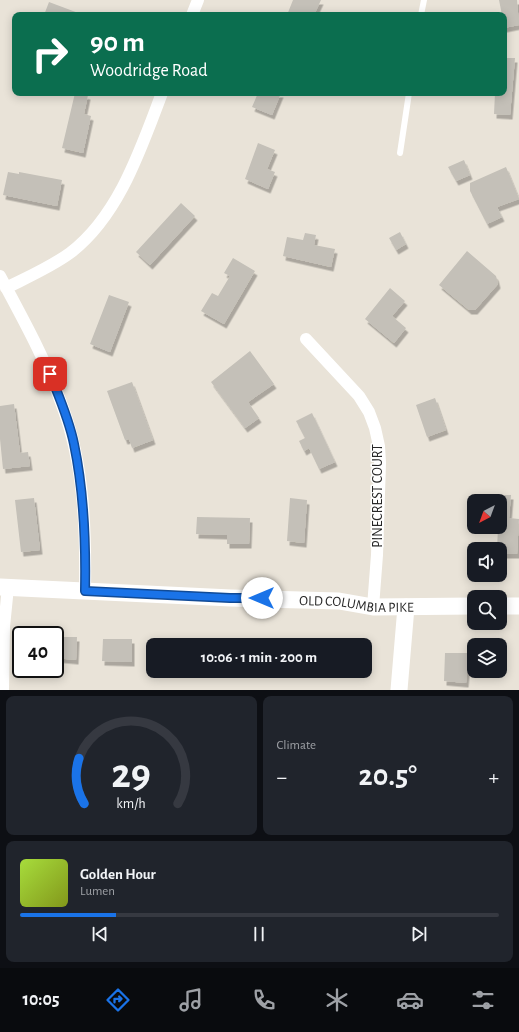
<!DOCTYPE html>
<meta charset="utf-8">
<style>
body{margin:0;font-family:"Alegreya Sans",sans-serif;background:#20242c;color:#f1f3f6;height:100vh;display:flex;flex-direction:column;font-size:15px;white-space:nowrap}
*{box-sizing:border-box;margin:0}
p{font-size:13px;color:#9ea1a6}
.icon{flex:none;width:22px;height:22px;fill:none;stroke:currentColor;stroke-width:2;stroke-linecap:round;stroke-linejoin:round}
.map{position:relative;height:690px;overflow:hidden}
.panel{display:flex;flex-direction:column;gap:6px;padding:6px;background:#0d0f14;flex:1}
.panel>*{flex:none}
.banner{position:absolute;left:12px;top:12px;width:495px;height:84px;border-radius:8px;box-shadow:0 2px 10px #0003;background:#0b6e4f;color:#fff;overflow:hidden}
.needle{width:26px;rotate:221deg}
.buttons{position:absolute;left:467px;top:494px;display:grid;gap:8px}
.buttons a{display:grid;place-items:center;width:40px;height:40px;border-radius:8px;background:#171b24;box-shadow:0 2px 10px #0003;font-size:20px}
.speed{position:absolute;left:12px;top:626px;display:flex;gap:8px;font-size:20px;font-weight:700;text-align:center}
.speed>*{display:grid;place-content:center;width:52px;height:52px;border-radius:50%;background:#171b24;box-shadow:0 2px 10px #0003;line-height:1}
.speed .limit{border:2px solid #111;border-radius:6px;background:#fff;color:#111}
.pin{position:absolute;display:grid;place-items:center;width:34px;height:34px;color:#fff;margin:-17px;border-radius:8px;box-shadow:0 2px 6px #0006}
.me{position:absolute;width:44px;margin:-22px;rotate:270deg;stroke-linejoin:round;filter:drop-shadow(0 0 3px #0008)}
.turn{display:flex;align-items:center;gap:14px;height:84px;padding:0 12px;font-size:18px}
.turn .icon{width:52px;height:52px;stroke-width:2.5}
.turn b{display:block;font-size:28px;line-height:34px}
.big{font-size:30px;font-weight:700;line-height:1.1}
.panel .card{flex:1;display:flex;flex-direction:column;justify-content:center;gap:6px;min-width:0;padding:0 14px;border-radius:8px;background:#20242c}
.panel .dial{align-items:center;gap:0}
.dial svg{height:104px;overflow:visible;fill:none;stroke:#363941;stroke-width:7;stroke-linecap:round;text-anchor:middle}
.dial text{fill:#f1f3f6;stroke:none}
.song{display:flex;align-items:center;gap:12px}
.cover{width:48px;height:48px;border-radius:6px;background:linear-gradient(135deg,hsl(80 70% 55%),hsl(70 70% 35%))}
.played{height:4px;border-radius:2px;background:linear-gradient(90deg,#1a73e8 20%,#363941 20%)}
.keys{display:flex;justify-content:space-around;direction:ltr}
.heat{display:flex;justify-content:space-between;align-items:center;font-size:22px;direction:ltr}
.panel .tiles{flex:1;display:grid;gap:6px;grid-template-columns:1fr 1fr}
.card:last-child{grid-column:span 2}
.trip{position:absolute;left:146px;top:638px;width:226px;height:40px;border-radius:8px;background:#171b24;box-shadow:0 2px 10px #0003;font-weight:700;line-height:40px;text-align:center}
.tab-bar{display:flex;height:64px;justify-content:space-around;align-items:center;background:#090b0e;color:#9ea1a6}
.tab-bar .icon{width:28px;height:28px}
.tab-bar .on{color:#1a73e8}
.tab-bar b{font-size:18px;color:#f1f3f6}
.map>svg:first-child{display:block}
.building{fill:#c4c0b8;filter:url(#shadow)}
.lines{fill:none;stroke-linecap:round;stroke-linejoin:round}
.lane{stroke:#fff;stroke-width:6}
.street{stroke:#fff;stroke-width:12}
.secondary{stroke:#fff;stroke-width:17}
.route-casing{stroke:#114b97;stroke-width:10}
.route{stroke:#1a73e8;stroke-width:7}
.labels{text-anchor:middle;stroke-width:3;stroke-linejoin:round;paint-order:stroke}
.street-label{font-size:14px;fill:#272727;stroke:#fff}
</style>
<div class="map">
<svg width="519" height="690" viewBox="0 0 519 690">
<defs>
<filter id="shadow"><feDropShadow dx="2.5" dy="4.5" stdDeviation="0" flood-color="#0004"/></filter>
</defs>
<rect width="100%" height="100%" fill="#e9e3d8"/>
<path class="building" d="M293,0h28l-7,15h-27z
M499,0h18l2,25 -15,3v-13h-2z
M49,2l32,12v1h-37z
M504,58h11l-5,57 -16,-1 1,-21h9z
M75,93l13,2 -4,19 7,2 -8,37 -21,-5z
M258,93h23l-9,22 -20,-8z
M258,143l17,7 -8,19 8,3 -7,17 -23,-10z
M464,160l6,15 -14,6 -8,-14z
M506,167l13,32 -22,8 5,10 -15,7 -17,-33v-8z
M8,172l11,2v-2l43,8 -5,26 -54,-11z
M181,203l14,13 -45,49 -14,-13z
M400,232l6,12 -10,6 -7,-12z
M305,233l11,2 -2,10 21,4 -4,18 -48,-11 4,-19 16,3z
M467,251l29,25 2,8 -23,26h-6l-30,-25z
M233,258l22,13 -31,53 -23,-13 11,-18 6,3 12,-20 -6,-3z
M390,288l15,13 -13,15 14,12 -12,15 -29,-24z
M109,295l20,7 -19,50 -20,-8z
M250,351l24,33 -26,18 11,16 -14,10 -34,-46z
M132,382l21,58 -21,8 -3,-9 -4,1 -18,-49z
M435,398l11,32 -19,7 -11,-32z
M14,404l6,49 8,-1 2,14 -27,3 -3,-30v-33z
M312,413l23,49 -16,7 -10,-21 -5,3 -5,-10 6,-3 -9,-17z
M500,495h11l-2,23 10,1 -2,35h-17v-5h-3l1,-22h2z
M34,498l6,52 -19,2 -6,-52z
M290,498l17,2 -3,43 -17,-2z
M197,517l53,1 -1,26h-22v-9l-31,-1z
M55,637h22l-1,23 -21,-2z
M103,639h29v23l-30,-1z
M445,653h24l-3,30 -22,-2z"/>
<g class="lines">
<path class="lane" d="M421,15l3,-15
M400,153l9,-60"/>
<path class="street" d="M192,15l6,-15
M0,276c23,43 47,86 63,132 21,57 23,122 22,183
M6,288c22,-11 45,-21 64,-35 49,-37 71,-105 92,-160
M306,339l53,57 10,16 6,16 4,18 1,17 -3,92 -4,52
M3,690l1,-63 4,-40"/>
<g class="secondary">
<path id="s1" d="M0,587l231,11 108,3 34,6 101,-1"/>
<path d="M500,606h19"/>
<path d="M399,690l7,-83"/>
</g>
</g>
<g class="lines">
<g class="route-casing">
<path id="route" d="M50,374c9,23 19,45 24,70 10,48 12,97 11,147l145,7h32"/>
</g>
<use href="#route" class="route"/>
</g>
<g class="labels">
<g class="street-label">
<text transform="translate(377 496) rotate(-90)" y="5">PINECREST COURT</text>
<text dy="5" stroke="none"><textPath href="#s1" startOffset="357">OLD COLUMBIA PIKE</textPath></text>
</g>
</g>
</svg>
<div class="buttons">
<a><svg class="needle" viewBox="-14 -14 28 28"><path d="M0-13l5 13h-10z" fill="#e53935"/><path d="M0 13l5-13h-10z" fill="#9ea1a6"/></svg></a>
<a><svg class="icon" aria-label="sound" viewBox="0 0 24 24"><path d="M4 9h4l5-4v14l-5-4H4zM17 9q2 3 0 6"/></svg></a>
<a><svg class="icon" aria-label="search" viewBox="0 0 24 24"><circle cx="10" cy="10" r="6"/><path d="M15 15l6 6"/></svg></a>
<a><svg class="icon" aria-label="layers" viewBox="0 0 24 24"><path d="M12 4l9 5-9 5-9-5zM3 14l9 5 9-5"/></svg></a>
</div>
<div class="speed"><div class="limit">40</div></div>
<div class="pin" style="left:50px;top:374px;background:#d93025"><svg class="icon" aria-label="arrive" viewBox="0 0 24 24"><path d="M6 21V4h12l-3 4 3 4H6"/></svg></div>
<svg class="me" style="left:262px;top:598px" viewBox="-20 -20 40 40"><circle r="19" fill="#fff"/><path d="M0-13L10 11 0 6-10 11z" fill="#1a73e8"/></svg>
<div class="trip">10:06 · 1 min · 200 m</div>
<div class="banner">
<div class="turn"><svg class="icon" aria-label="right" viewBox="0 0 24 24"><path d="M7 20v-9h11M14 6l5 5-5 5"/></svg><div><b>90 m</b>Woodridge Road</div></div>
</div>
</div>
<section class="panel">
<div class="tiles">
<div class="card dial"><svg viewBox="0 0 100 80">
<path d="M14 69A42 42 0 1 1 86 69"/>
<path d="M14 69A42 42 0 0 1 10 34" stroke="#1a73e8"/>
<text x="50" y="56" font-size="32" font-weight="700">29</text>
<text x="50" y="72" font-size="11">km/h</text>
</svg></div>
<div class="card"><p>Climate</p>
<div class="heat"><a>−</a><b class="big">20.5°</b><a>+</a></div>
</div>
<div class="card">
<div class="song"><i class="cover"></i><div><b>Golden Hour</b><p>Lumen</p></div></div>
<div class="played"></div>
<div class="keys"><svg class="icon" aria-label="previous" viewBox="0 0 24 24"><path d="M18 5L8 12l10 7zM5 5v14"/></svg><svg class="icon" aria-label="pause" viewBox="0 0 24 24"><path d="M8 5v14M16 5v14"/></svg><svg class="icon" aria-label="next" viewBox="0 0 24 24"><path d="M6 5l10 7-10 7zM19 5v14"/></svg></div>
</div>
</div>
</section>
<nav class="tab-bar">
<b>10:05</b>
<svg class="icon on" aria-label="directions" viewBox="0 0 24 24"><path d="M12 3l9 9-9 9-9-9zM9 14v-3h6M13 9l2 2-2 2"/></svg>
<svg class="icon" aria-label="music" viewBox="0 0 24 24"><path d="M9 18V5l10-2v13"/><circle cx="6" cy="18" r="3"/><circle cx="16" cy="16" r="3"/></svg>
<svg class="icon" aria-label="phone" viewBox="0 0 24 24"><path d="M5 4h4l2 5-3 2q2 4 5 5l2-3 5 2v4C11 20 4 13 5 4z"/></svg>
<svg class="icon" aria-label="climate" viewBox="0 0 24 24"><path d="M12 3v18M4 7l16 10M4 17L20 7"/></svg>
<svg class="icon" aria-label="car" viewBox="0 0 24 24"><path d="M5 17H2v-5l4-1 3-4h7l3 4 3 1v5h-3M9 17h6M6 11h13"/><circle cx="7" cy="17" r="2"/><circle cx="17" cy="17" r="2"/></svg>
<svg class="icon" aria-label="filters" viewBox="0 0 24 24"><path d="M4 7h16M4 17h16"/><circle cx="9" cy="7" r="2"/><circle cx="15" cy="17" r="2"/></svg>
</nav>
